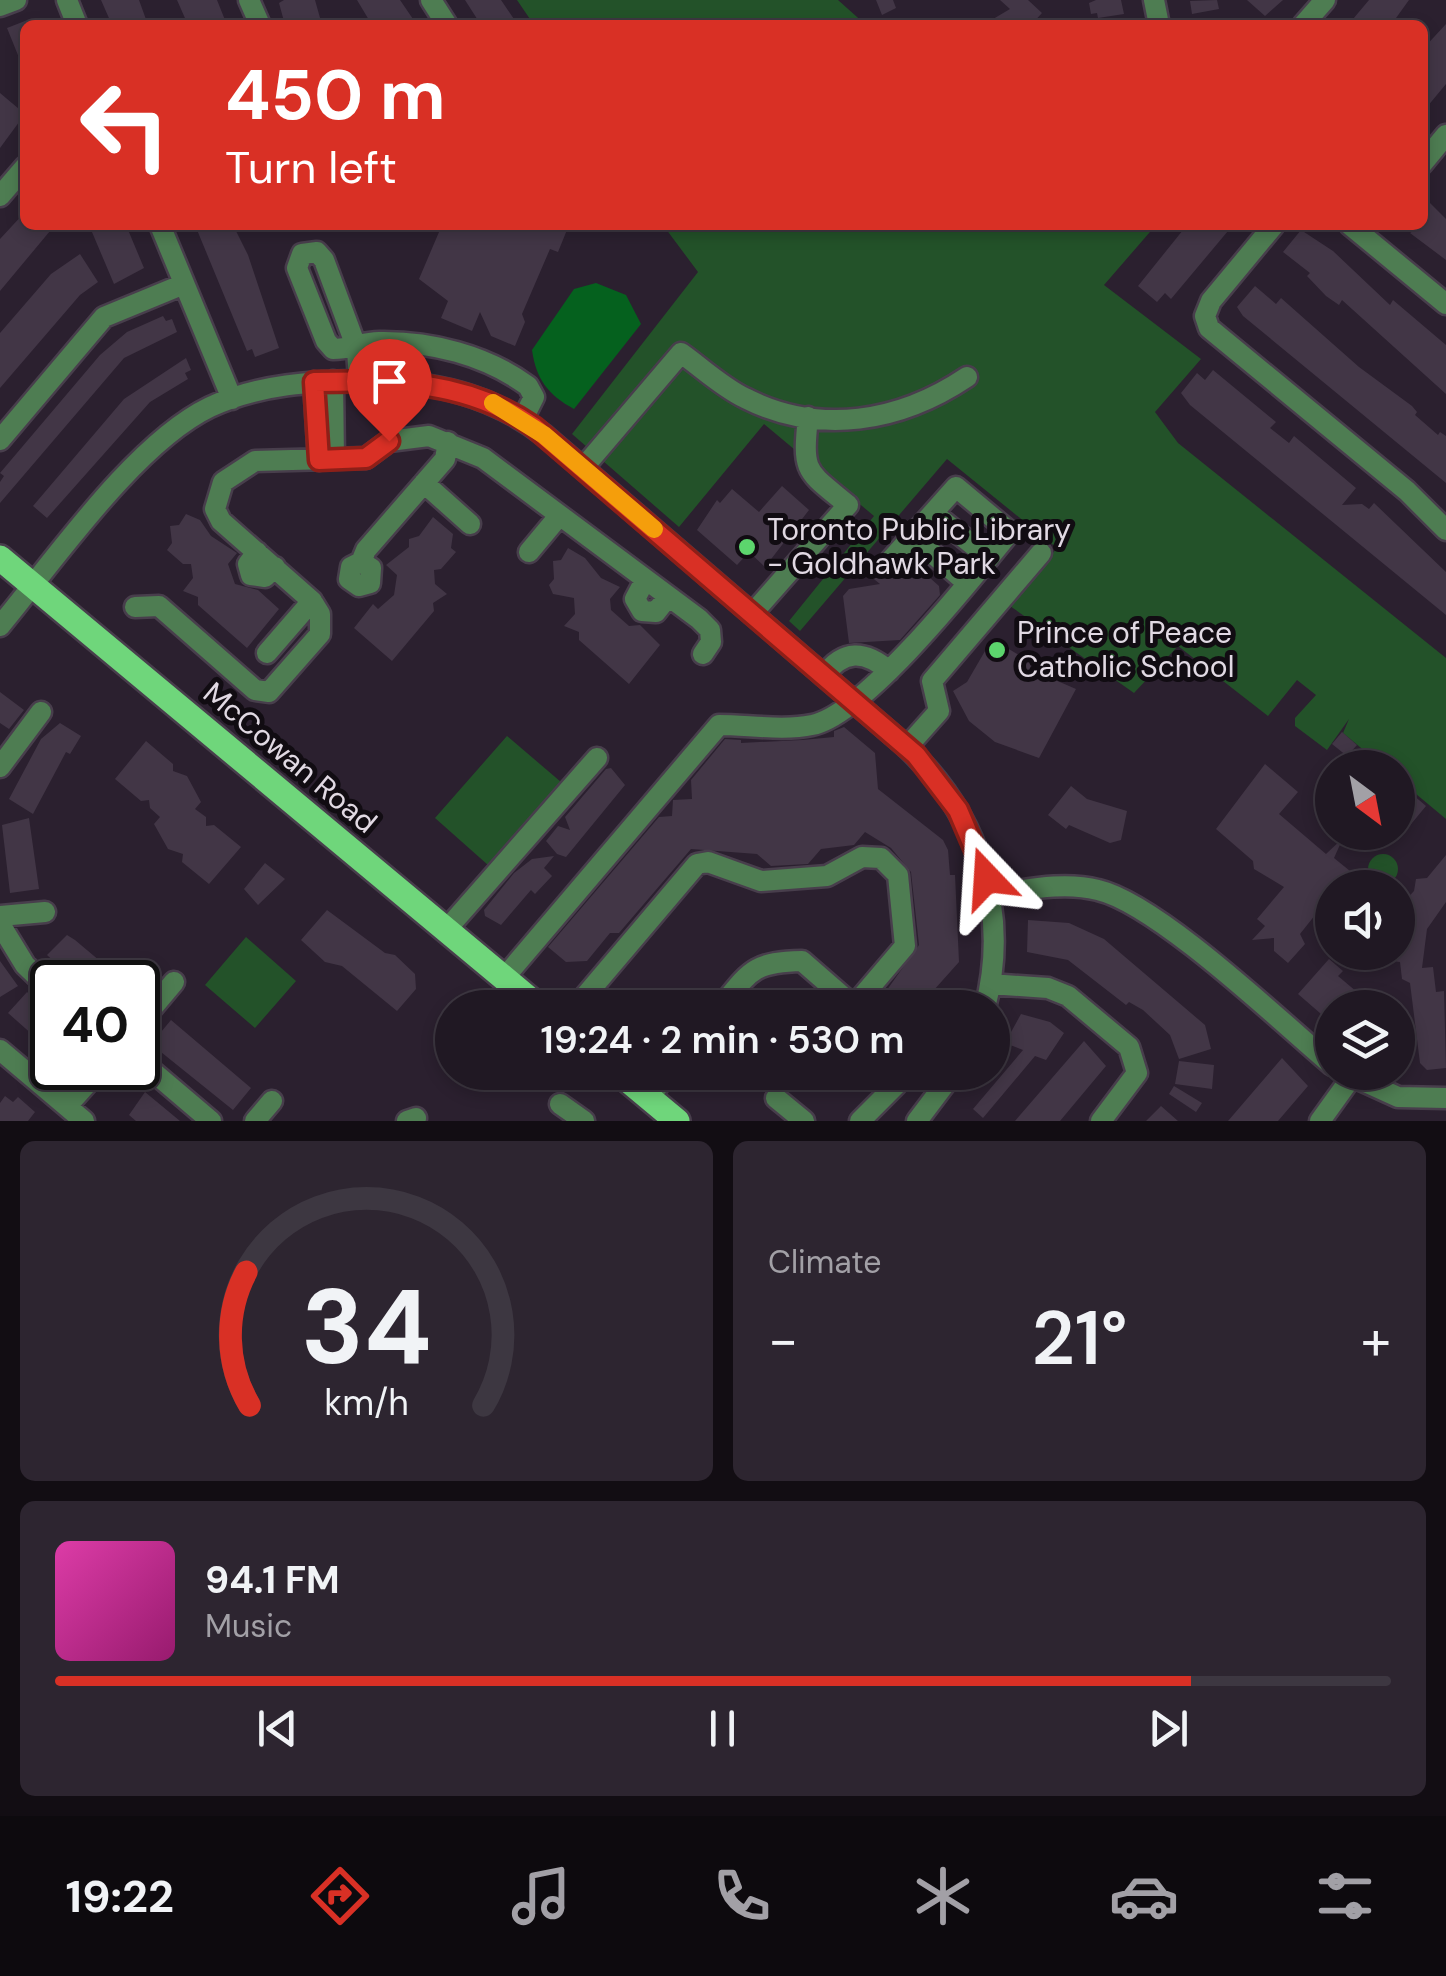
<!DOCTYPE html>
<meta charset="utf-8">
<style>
body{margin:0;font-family:"DM Sans",sans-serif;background:#2d2530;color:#f1f3f6;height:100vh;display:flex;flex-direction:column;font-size:38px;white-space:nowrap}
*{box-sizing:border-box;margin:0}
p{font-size:32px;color:#a2a0a6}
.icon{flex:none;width:55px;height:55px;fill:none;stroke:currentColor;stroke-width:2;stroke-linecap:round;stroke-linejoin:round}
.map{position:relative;height:1121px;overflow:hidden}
.details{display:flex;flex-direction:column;gap:20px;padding:20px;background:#120d13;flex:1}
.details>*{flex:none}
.guide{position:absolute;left:20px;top:20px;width:1408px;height:210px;border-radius:15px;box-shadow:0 5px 15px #0003,0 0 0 2px #3d3741;background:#d93025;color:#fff;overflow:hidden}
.needle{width:65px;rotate:148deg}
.controls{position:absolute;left:1315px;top:750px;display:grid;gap:20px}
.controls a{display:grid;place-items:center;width:100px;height:100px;border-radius:50%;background:#201823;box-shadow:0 5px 15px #0003,0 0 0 2px #3d3741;font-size:50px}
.speed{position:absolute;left:30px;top:960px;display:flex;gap:20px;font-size:50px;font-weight:700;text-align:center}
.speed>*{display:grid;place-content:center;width:130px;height:130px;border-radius:50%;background:#201823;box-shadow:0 5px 15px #0003,0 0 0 2px #3d3741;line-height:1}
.speed .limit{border:5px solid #111;border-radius:15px;background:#fff;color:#111}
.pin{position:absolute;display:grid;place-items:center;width:85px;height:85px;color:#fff;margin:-102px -42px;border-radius:50% 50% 50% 0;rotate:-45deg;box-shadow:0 0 10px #0007}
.pin .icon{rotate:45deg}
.me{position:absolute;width:110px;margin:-55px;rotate:340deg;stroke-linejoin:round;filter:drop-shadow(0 0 8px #0008)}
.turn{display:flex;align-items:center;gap:35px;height:210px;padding:0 40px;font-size:45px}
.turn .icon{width:130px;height:130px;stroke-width:2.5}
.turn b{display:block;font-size:70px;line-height:85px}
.big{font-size:75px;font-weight:600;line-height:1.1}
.details .tile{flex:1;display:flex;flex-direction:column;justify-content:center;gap:15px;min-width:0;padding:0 35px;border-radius:15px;background:#2d2530}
.details .dial{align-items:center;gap:0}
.dial svg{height:260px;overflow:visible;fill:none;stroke:#3d3741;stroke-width:7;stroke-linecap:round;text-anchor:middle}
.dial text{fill:#f1f3f6;stroke:none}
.song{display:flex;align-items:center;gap:30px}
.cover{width:120px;height:120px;border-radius:15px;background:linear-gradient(135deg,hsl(320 70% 55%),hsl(320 70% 35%))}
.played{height:10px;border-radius:5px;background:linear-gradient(90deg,#d93025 85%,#3d3741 85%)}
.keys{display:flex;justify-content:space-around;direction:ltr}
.heat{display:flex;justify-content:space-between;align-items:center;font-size:55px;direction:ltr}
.details .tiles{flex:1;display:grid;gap:20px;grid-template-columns:1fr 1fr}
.tile:last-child{grid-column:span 2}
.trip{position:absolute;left:435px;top:990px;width:575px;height:100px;border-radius:50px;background:#201823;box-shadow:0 5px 15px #0003,0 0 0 2px #3d3741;font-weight:600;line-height:100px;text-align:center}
.dock{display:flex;height:160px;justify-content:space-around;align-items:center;background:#0d0a0e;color:#a2a0a6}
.dock .icon{width:70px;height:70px}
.dock .selected{color:#d93025}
.dock b{font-size:45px;color:#f1f3f6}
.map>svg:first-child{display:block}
.green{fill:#235229}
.forest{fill:#05611e}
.building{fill:#423646}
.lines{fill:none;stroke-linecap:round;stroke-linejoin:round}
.minor-casing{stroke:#483e4c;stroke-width:25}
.major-casing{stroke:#483e4c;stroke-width:30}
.minor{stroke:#4e7d52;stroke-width:20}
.major{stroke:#6fd67b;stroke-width:25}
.route-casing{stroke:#8d1f18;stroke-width:25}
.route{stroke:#d93025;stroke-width:18}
.slow{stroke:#f59e0b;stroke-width:18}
.poi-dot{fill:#5cd56d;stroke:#110c12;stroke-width:4}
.labels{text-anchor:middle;stroke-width:10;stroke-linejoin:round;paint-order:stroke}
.poi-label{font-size:30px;fill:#e1d9e3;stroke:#110c12;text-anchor:start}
.street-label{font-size:30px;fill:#e1d9e3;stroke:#110c12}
</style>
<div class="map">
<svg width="1446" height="1121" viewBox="0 0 1446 1121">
<rect width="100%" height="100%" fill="#2b202f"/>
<path class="green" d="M517,0h321l28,25h-332z
M663,225h493l-52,60 97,74 -46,53 23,31 268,215v161l-48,-40v-11l-14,-1 -41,-34 6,-14 -22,31 -32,-24v-8l21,-23 -19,-15 -29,36 -90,-70 -44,47 -124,-87 47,-58 -110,-89 -147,172 -11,-10 85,-105 -110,-92 -85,103 -107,-93 126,-162z
M507,736l54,46 -73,83 -53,-47z
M1368 869a15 15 0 1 1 30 0a15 15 0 1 1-30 0Z
M246,937l50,44 -41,47 -50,-43z"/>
<path class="forest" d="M596,283l30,12 15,29 -67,85c-26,-14 -38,-30 -42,-59l42,-61z"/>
<path class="building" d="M101,0h38l9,25h-36z
M177,0h40l10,25h-39z
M284,0h31l7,25h-37l-6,-22z
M357,0h43l13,19 -9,6h-32z
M465,0h36l17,25h-37z
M876,0h17l3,8 -14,7z
M1000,0h28l14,13 -11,12h-48l27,-16z
M1096,0h25l3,14 -26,4 -1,-5 -6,1 -2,-11z
M1217,0l2,9 -27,5 -2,-13z
M1247,0h36l-18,16z
M1369,0h40l-18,25h-43z
M25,21v49h-1l-17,-42z
M1446,24v60l-24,29v-63z
M0,93l25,21 -25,34z
M1430,203l16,16v41l-36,-27 12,-8v-20z
M25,212v13h30l-55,66v-52z
M89,225h37l18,43 -30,16z
M195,225h38l15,30 31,93 -24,9 -3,-8 -5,2z
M442,225h127l-11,27 -8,-3 -28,65 3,8 -10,24 -24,-10 -11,-24 -8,19 -31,-13 7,-17 -29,-22z
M1187,225h46l-62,74 -6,-6 -8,9 -19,-16z
M1301,230l32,21 57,54 3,-5 53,45v49l-104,-94 -3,5 -13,-9 -19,-20 3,-3 -27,-21z
M80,254l18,28 -18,13 -80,93v-55l51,-59z
M1255,286l21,18 5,-6 78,69 53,39 5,6 -2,3 23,20 2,-3 6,4v47l-203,-167 -6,-9z
M163,316l3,5 6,-2 5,13 -53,26 -124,145v-21l4,-6 -4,-3 100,-118 27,-23z
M186,358l5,12 -6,3 3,6 -38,23 -103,116 -14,-12 91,-107z
M1213,370l63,52 -6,6 19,15 5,-7 62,52 -14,17 20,-1 7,5 5,-6 72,69v43l-256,-210 -9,-12 16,-20 8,7z
M782,486l27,24 -44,57 -16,-15 -12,13 -40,-35 20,-30 3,3 12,-14 27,23z
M186,514l14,6 11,16 26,17 -9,11 7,20 23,6 21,19 -32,39 -49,-43v-8l-15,-6 10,-13 -2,-14h-8l-16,-14 5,-7 -2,-17 9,-1z
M433,517l20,17 -2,14 5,4 -15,17 -7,1 1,14 12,10 -14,9 1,8 -42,50 -38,-33 19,-24 5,5 16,-14 3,-20 -11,-10 23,-18v-8l10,-3z
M568,548l17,10 16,20 19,9 -10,12 1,11 18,16 11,-1 20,20 -31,39 -50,-44v-8l-15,-6 11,-12 -1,-16 -21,-4 -4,-9 5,-6 -1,-18 8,-1z
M875,558l11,16h9l11,-10 14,5 19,17 1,9 -40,45 -51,3 -6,-47 6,-7 31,-5 -16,-13z
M992,639l37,22 3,9 44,19 -37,69 -44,-16 -26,-21 -16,-30 14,-9z
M0,692l24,18 -15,19 -9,-6z
M60,723l21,13 -11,18 -4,-2 -33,62 -24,-15 32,-60z
M844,727l31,26 3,36 65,51 5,10 2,25h5l4,87 -34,38 9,8h-60l45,-63 -8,-73 -20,-24 -26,-16 -11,13 -33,4 -13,15 -37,2 -14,-12 -66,-5 -72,84h-9l-23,28 -21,1 -18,-15 111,-130 13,-1 1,-16 19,-1 -1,-19 34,-41 16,1v3l61,-3 32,-3v-6z
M1342,732l15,13 -10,11 -15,-12z
M146,741l27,23v7l14,5 14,26 -6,7 11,8v9l8,-1 27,22 -32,37 -27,-22 1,-8 -15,-5 -14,-25 6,-7 -10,-9 -1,-8 -8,1 -26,-22z
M1265,764l33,28 -19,22 47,40 17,-16 -9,20 16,13 -50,63 5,10 -17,19 -14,-12v-13l-22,2 13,-14 -8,-7 27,-32 -30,-18 -1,-8 -37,-32z
M611,768l14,17 -59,72 -9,-3 -11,-13 12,-15 12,4 -5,-13 41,-48z
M1398,782l28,24 -28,34z
M1071,786l16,13 40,12 -6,29 -11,3 -41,-18 -3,4 -18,-14z
M29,818l10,71 -29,4 -8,-68z
M1446,855v47l-19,27 -5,39 11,-1 3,25 8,-1 2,77 -19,2 -7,-7 -10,-80 -8,-4 -2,-17 -24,-3 1,-7h21l2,-46 14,-15 2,-12 11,-1z
M554,856l-10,12 8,8 -17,18 -4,-4 -30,35 -16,-9 -1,-6 30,-37 18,-14z
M265,863l20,16 -27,26 -14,-16z
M327,910l58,43 10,2 20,19 1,15 -19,22 -55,-45 -17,-4 -24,-22z
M1028,920l41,3 35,16 101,86 6,24 -32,10 -9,-24 -27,-25 -14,-8 -3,3 -58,-45 -41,-8z
M67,935l8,5 50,42h-46l-8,-5 -24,-22z
M1329,959l14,12 -5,5 38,32h-44l-4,12 -30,-26z
M0,961l18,25 -18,11z
M27,992l25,22v38l-44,-39z
M1021,1014l29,8 14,11 -18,27 -11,-4 -52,62 -10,-9 50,-59 -18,-7z
M171,1020l80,68 -18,22 -82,-66z
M1084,1041l22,25 -46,55h-45z
M1282,1058l26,28 -30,35h-50z
M1179,1061l35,4 -2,24 -37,-5z
M1174,1086l28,17 -6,9 -27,-18z
M145,1092l35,29h-44l-7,-6z
M5,1096l8,6 5,-5 17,15 -7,9h-28v-18z
M1161,1106l17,15h-32z"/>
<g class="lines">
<g class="minor-casing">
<path id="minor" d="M67,0l10,25
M249,0l11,25
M431,0l16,25
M1154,0l5,25
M0,6l16,-6
M1303,25l22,-25
M1422,164l24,-29
M0,196l25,-29
M160,225l72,174
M1274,225l-63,76 -6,15 4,12 198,163 39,39
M1350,225l96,79
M333,381l1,78
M359,381l-2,-32 -33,-89 -7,-8 -15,2 -5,14 29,73 7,8c17,0 30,-7 46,-7 51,-1 107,13 149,44l6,11 -11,22
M314,382l5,78
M0,440l104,-123 80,-33
M583,468l98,-115c20,14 41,34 64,45 75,38 155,24 222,-21
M424,483l46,41
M933,513l56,45
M912,536l55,47
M257,552l-9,12 3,11 14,2 10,-10
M529,552l30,-36
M361,562l10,6 -1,15 -11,3 -10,-7 2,-12 10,-5 5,-12 79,-91 3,-17
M644,582l-9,17 7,12 14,1 11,-14
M135,607l24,-1 96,84 14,2 51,-58v-20l-8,-13 -91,-80 -6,-12 8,-27 32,-21 111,-3 23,-17 40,-5 54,22 216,161 11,11 1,12 -8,12
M752,614l96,-109c-42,-35 -46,-31 -40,-88
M0,626c54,-65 135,-183 210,-219 49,-23 103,-26 156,-26 67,0 124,13 178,54l358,308c75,68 109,165 83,265
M267,653l45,-52
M824,676c19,-27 41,-26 65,-5
M907,747l32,-36 -7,-30 109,-128
M0,767l41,-55
M991,895c35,-5 72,-14 107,-5 60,14 182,131 234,175
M0,916l45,-4
M0,924l25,41 27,26
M446,930l151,-172
M504,978l215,-253c29,0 65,6 93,0 53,-10 162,-149 198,-193l-54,-45 -66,74
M990,984l58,4 20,8 61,51 8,26 -36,48
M575,1008l122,-144 11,-2 53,19 66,-5 35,-19 19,1 17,17 7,71 -51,60
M720,1008c30,-37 33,-46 82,-47l54,47
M138,1025l36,-43
M0,1050l84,71
M138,1059l73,62
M1343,1072l55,25 48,1
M649,1098l19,-26
M776,1098l28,23
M560,1104l24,17
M67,1106l34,-38
M255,1121l17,-20
M407,1121l9,-3
M860,1121l36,-36 -3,-13
M917,1121l37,-49
M1320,1121l31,-43"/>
</g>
<g class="major-casing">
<path id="major" d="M0,558l540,450
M618,1072l59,49"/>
</g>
<use href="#minor" class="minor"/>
<use href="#major" class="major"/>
</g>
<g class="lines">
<g class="route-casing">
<path id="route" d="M389,441l-23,17 -47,2 -5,-78c79,-2 152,-2 220,45l382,328 42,55 29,68"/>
</g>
<use href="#route" class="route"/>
<path class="slow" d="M493,403l51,32 110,94"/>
</g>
<g class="poi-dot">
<circle cx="747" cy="547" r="10"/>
<circle cx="997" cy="650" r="10"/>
</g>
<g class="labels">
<g class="poi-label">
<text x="767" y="540">Toronto Public Library<tspan x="767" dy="34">- Goldhawk Park</tspan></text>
<text x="1017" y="643">Prince of Peace<tspan x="1017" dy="34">Catholic School</tspan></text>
</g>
<g class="street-label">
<text transform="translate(290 758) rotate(40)" y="10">McCowan Road</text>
</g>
</g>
</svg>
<div class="controls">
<a><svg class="needle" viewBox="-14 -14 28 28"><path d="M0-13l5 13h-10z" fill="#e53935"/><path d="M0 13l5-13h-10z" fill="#a2a0a6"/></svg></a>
<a><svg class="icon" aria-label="sound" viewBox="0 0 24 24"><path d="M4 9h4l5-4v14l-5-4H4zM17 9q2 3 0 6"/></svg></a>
<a><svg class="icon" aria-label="layers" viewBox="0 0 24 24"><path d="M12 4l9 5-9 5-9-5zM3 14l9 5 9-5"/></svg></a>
</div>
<div class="speed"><div class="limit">40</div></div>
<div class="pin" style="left:389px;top:441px;background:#d93025"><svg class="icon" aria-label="arrive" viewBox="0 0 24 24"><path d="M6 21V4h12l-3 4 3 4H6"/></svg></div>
<svg class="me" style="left:987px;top:878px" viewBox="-20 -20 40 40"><path d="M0-17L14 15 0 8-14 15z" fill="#d93025" stroke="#fff" stroke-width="4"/></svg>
<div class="trip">19:24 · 2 min · 530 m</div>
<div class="guide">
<div class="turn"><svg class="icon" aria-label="left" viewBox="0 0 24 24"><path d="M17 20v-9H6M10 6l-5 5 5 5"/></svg><div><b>450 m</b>Turn left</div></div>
</div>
</div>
<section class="details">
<div class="tiles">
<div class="tile dial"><svg viewBox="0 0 100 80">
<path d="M14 69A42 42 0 1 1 86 69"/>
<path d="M14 69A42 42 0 0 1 13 28" stroke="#d93025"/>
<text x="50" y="56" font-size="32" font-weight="700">34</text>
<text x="50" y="72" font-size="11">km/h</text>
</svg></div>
<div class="tile"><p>Climate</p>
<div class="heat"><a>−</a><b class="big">21°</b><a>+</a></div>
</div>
<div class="tile">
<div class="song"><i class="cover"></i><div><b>94.1 FM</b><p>Music</p></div></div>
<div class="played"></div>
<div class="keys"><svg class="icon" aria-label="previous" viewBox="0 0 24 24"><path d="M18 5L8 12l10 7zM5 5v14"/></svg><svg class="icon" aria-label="pause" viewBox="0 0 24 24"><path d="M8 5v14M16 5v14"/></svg><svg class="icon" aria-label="next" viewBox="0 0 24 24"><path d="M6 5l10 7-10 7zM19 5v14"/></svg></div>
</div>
</div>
</section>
<nav class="dock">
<b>19:22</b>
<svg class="icon selected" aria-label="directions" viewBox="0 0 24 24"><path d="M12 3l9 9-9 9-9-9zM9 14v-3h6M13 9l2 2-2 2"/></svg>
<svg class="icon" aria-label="music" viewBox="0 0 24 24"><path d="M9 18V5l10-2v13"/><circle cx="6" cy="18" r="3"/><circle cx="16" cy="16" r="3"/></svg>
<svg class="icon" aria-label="phone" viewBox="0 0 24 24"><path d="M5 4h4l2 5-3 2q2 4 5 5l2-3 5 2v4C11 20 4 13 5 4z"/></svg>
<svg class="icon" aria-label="climate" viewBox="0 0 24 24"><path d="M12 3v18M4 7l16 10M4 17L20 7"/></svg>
<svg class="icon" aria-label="car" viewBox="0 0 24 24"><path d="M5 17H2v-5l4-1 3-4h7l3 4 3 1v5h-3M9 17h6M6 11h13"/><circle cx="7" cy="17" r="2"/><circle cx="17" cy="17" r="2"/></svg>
<svg class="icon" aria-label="filters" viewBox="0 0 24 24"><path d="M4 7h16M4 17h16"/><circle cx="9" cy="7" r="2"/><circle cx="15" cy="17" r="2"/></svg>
</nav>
